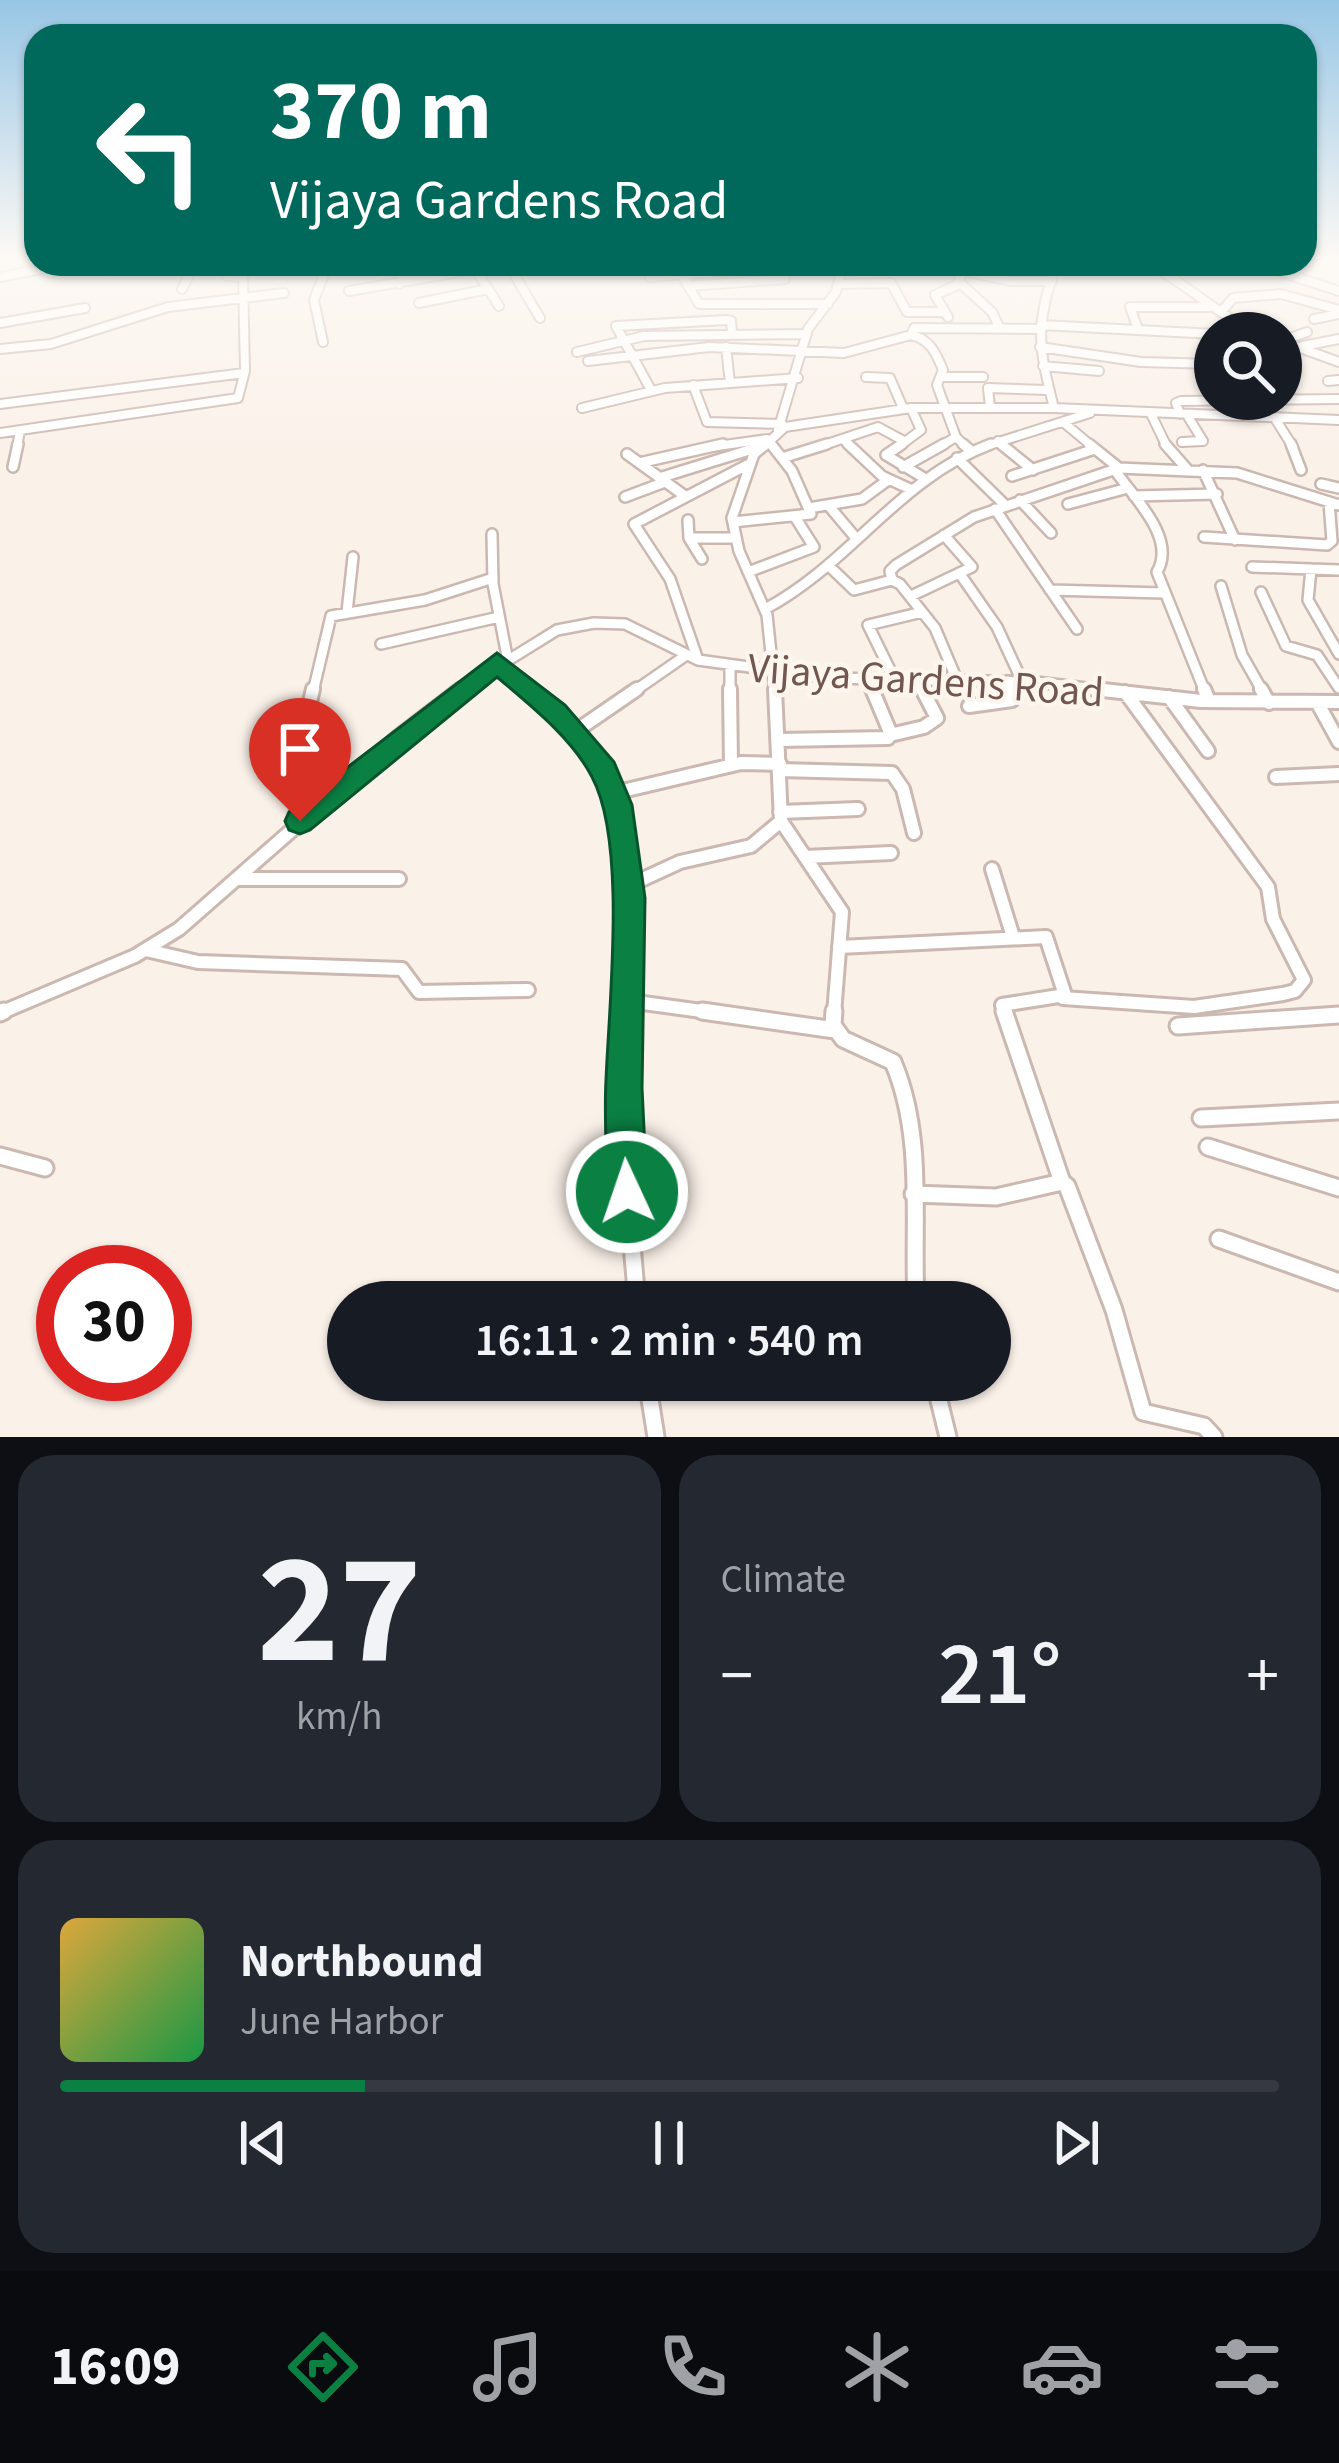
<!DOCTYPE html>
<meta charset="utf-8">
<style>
body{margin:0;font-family:"Source Sans 3",sans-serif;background:#242831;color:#f1f3f6;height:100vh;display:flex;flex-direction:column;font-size:45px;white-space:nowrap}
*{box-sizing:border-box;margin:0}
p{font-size:39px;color:#9ea1a6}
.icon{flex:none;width:66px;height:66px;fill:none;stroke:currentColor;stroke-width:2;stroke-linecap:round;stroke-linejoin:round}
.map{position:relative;height:1437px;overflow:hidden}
.panel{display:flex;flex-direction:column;gap:18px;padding:18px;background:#0d0f14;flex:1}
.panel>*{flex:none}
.banner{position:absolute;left:24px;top:24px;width:1293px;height:252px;border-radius:36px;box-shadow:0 3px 9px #0004;background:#00695c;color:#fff;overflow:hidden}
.fabs{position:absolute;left:1194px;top:312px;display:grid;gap:24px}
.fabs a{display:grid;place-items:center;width:108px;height:108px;border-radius:50%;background:#171b24;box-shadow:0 3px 9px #0004;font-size:60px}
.speed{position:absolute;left:36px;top:1245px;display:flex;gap:24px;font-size:60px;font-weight:700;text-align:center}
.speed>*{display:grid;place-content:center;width:156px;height:156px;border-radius:50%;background:#171b24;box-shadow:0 3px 9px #0004;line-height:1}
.speed .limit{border:18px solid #d22;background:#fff;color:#111}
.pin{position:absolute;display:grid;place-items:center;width:102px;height:102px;color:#fff;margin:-123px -51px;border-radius:50% 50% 50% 0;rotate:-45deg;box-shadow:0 0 12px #0007}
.pin .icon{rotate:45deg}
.me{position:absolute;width:132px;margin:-66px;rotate:357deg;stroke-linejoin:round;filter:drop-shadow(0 0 9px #0008)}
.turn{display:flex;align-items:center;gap:42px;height:252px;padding:0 48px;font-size:54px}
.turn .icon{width:156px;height:156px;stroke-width:2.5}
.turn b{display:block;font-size:84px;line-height:102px}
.big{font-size:90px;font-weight:600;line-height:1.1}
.panel .card{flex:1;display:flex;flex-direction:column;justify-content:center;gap:18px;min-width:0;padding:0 42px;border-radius:36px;background:#242831}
.panel .dial{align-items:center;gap:0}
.dial b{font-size:156px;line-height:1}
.song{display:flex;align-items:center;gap:36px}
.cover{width:144px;height:144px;border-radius:18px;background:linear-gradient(135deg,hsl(40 70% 55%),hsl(140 70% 35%))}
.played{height:12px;border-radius:6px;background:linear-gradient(90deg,#0b8043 25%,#363941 25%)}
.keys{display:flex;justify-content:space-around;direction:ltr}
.heat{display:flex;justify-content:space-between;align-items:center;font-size:66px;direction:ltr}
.panel .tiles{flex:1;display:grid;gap:18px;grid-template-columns:1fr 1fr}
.card:last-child{grid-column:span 2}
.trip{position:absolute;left:327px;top:1281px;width:684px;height:120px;border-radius:60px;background:#171b24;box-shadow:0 3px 9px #0004;font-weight:600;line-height:120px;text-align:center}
.dock{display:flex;height:192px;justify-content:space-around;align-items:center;background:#090b0e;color:#9ea1a6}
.dock .icon{width:84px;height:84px}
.dock .active{color:#0b8043}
.dock b{font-size:54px;color:#f1f3f6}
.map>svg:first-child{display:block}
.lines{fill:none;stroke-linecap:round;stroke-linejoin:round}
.street-far3-casing{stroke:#cbb8b0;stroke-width:12}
.street-far2-casing{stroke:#cbb8b0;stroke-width:14}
.street-far1-casing{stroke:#cbb8b0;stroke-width:18}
.street-casing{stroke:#cbb8b0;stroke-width:21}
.street-far3{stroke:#fff;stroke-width:8}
.street-far2{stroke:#fff;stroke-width:9}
.street-far1{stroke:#fff;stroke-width:12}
.street{stroke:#fff;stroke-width:15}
.route{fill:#0b8043;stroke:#07532c;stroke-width:3}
.labels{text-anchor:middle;stroke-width:9;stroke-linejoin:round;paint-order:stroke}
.street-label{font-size:42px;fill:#725750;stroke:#fdf6ef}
</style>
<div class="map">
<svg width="1339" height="1437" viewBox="0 0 1339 1437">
<rect width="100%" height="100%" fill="#faf1e9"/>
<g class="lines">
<g class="street-far3-casing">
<path id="street-far3" d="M508,264l32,54
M933,264l77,17h42
M1149,264c39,20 71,54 111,69
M1255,264l84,27
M382,269l4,-5
M158,270l34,-2
M476,270l23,36
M109,271l2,-7
M681,274l18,30h129
M0,277l67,-13
M650,277l169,-13
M959,282l33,30 7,15
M399,284l11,-20
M842,284l49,-1 16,29h38
M688,286l97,-7
M182,289l12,-24
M349,291l150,-26
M419,303l69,-14
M1222,311l11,-13 48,-4 58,16
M948,317l-13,-22 22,-10 5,-12
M1314,319l25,-5
M0,323l85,-15
M1041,325l174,9
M1138,329l-8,-22h83
M911,335c19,4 25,18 32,35l-6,15 19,52 10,10
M1281,341l58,21
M1282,341l25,-9
M323,342l-9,-42 14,-36
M1303,346l36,-7
M726,347l4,36
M1040,347l101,15 74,2
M0,349l51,-5 117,-37 116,-14
M577,352l67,-16 163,-2
M588,361l121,-14 135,6 67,-18 3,-7 128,1
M1043,366l56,5
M866,377l24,1 13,30
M942,377h41
M1328,381l11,-1
M693,385l14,37 75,2
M651,390l-35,-64 110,-6 5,1 1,11
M0,404l244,-31
M990,407l-2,-19 59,2
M582,408l83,-20 133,-10
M1054,408c-16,-63 -19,-81 2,-144
M1150,412l17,35
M1180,414l-4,-11 5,-2 158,-2
M1276,420l17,27
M1063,422l30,25
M778,430l30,-101 28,-37 7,-28
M0,433l238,-35 7,-27 -2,-94 -16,-1 10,-12
M844,440l7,7
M998,441l7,6
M1182,442l21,-1 -16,-26
M17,447l3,-16
M710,447l57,-8 6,8
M763,447l22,-20 126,-19h143l285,12
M818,447l60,-20 26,14
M898,447l23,-17 -10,-22
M939,447l17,-10
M983,447l107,-34"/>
</g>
<g class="street-far2-casing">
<path id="street-far2" d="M766,444l-12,10 -22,64 7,33 28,64 8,77
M848,444l34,32 28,13
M902,444l-16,11 38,23
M963,444l8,7
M1001,444l32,26
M1089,444l30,24 118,5 102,32
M1165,444l22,25
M1291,444l10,26
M627,454l58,42
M782,458l45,-14
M957,458l48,47
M639,463l84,-19
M13,467l5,-23
M903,467l41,-23
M1114,469c20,29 63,69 43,103l48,120
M1203,470l32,70
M1012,476l83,-27
M659,478l100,-31
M1321,484l18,4
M1134,496l83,-2
M625,497l40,-15
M1020,500l31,33
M1068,504l60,-16
M829,506l26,31
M809,508l53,-9 26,-19
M995,509l82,120
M688,520l1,18 13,21
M733,522l78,-8 -19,-43 -21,-27
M492,534l1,50 14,72
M1204,537l123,8 5,-4 -3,-39
M689,538h47
M829,566l25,24 38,-10 8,4 35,44 22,52
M1252,567l87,3
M1311,569l-3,31 31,54
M748,572l66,-25 -19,-30
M960,574l37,53 25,54
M892,580l-2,-9 6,-6 78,-48 145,-49
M1221,586l21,69 21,37
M1050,590l114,3
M1261,592l25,54 31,9 22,33
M911,596l61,-29 -28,-32
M765,609c85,-45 134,-131 226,-165
M347,612l6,-55
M381,644l118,-27
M698,660l-28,-81 -36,-55 113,-59
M497,662l34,30
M730,666v26
M868,680l5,12
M895,680l-27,-55 54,-13
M917,680l6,12
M1008,681l2,11
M313,692l18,-76 94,-16 68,-22
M457,692l100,-62 37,-7 31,1 73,36 131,18 207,4 84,10
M633,692l52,-36"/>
</g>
<g class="street-far1-casing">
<path id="street-far1" d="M528,689c26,23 60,51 77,83 32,60 23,175 22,242
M730,689l1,76
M775,689l6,132 61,91 -8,102
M1094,689l107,12 138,1
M1204,689l5,12
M1261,689l8,14
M1169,697l39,54
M1317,702l22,40
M969,706l43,-6 -2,-11
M573,733l64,-44
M890,735l34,-8 13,-9 -15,-29
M780,740l108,-2 2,-6 -18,-43
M780,770l112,3 11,16 11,44
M1276,777l63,-3
M614,793l127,-30 39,1
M780,812l78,-3
M300,822l-8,-45 21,-88
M805,857l86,-4
M992,869l21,68
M238,879h161
M628,886l52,-24 71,-16 30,-25
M839,947l207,-10 19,58 -63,10 3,9
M146,950l52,12 204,7 17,23 109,-2
M1063,998l131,9 89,-13 12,-3 9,-11 -31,-61 -5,-32 -143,-195
M629,1001l94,13
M0,1013l135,-57 44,-27 218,-191 64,-49"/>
</g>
<g class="street-casing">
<path id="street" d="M627,1011l-3,142 13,149
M702,1011l133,19
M834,1011l-1,14 10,14 50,23c32,75 19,161 23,240
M1004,1011l58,171
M0,1013l4,-2
M1178,1026l161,-11
M1201,1118l138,-7
M1208,1147l131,41
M0,1156l45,12
M913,1194l83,3 66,-15 5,4 47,124 29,102 61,14 10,11
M1219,1239l120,43
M647,1380l9,57
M934,1380l14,57"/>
</g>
<use href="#street-far3" class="street-far3"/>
<use href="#street-far2" class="street-far2"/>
<use href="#street-far1" class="street-far1"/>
<use href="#street" class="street"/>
</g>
<linearGradient id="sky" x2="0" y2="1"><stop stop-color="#98c6e5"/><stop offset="0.56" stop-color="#fdf9f5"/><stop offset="1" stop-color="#fdf9f5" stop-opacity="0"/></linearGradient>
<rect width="1339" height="460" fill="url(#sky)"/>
<path class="route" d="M497,653l68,52 49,57 18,43 13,93 -3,190 5,104 -6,14 -14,5 -14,-5 -6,-14c0,-37 -3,-75 -1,-112 3,-76 21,-238 -14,-303 -20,-39 -62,-72 -95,-100l-187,153 -10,4 -11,-4 -4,-9 4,-9z"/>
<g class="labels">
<g class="street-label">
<text transform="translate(926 679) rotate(4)" y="15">Vijaya Gardens Road</text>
</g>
</g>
</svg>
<div class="fabs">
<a><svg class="icon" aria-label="search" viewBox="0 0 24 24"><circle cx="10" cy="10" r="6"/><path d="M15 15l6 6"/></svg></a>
</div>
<div class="speed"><div class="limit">30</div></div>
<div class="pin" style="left:300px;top:821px;background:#d93025"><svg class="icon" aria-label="arrive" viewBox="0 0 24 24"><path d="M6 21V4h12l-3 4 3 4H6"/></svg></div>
<svg class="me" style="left:627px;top:1192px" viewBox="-20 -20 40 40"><circle r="17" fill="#0b8043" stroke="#fff" stroke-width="3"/><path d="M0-11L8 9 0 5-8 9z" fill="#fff"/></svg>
<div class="trip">16:11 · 2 min · 540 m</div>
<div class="banner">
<div class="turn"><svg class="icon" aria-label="left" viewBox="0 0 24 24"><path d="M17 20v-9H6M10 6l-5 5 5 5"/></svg><div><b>370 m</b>Vijaya Gardens Road</div></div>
</div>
</div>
<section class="panel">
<div class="tiles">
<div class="card dial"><b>27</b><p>km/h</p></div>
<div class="card"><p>Climate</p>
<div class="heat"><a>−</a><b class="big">21°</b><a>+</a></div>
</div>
<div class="card">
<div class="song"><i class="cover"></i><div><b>Northbound</b><p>June Harbor</p></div></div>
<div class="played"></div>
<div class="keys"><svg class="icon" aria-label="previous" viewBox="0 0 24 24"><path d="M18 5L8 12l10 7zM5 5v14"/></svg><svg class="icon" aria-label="pause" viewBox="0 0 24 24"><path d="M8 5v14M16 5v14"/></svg><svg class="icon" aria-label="next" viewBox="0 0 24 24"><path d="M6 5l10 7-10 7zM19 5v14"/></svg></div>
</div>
</div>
</section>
<nav class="dock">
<b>16:09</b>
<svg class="icon active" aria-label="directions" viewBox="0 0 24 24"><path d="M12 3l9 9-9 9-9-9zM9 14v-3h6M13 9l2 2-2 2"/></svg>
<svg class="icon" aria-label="music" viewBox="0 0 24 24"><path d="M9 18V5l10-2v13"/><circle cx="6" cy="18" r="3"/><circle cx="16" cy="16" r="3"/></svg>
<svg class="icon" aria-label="phone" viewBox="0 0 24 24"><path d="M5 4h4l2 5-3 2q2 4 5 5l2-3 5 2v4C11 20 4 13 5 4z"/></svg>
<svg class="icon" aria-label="climate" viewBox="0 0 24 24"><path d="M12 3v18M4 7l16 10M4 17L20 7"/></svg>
<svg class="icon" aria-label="car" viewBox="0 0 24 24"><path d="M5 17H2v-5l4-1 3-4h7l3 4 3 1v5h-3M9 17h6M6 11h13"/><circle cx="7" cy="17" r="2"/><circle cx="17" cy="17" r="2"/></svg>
<svg class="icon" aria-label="filters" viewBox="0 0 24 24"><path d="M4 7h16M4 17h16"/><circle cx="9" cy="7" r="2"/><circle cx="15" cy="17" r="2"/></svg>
</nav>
